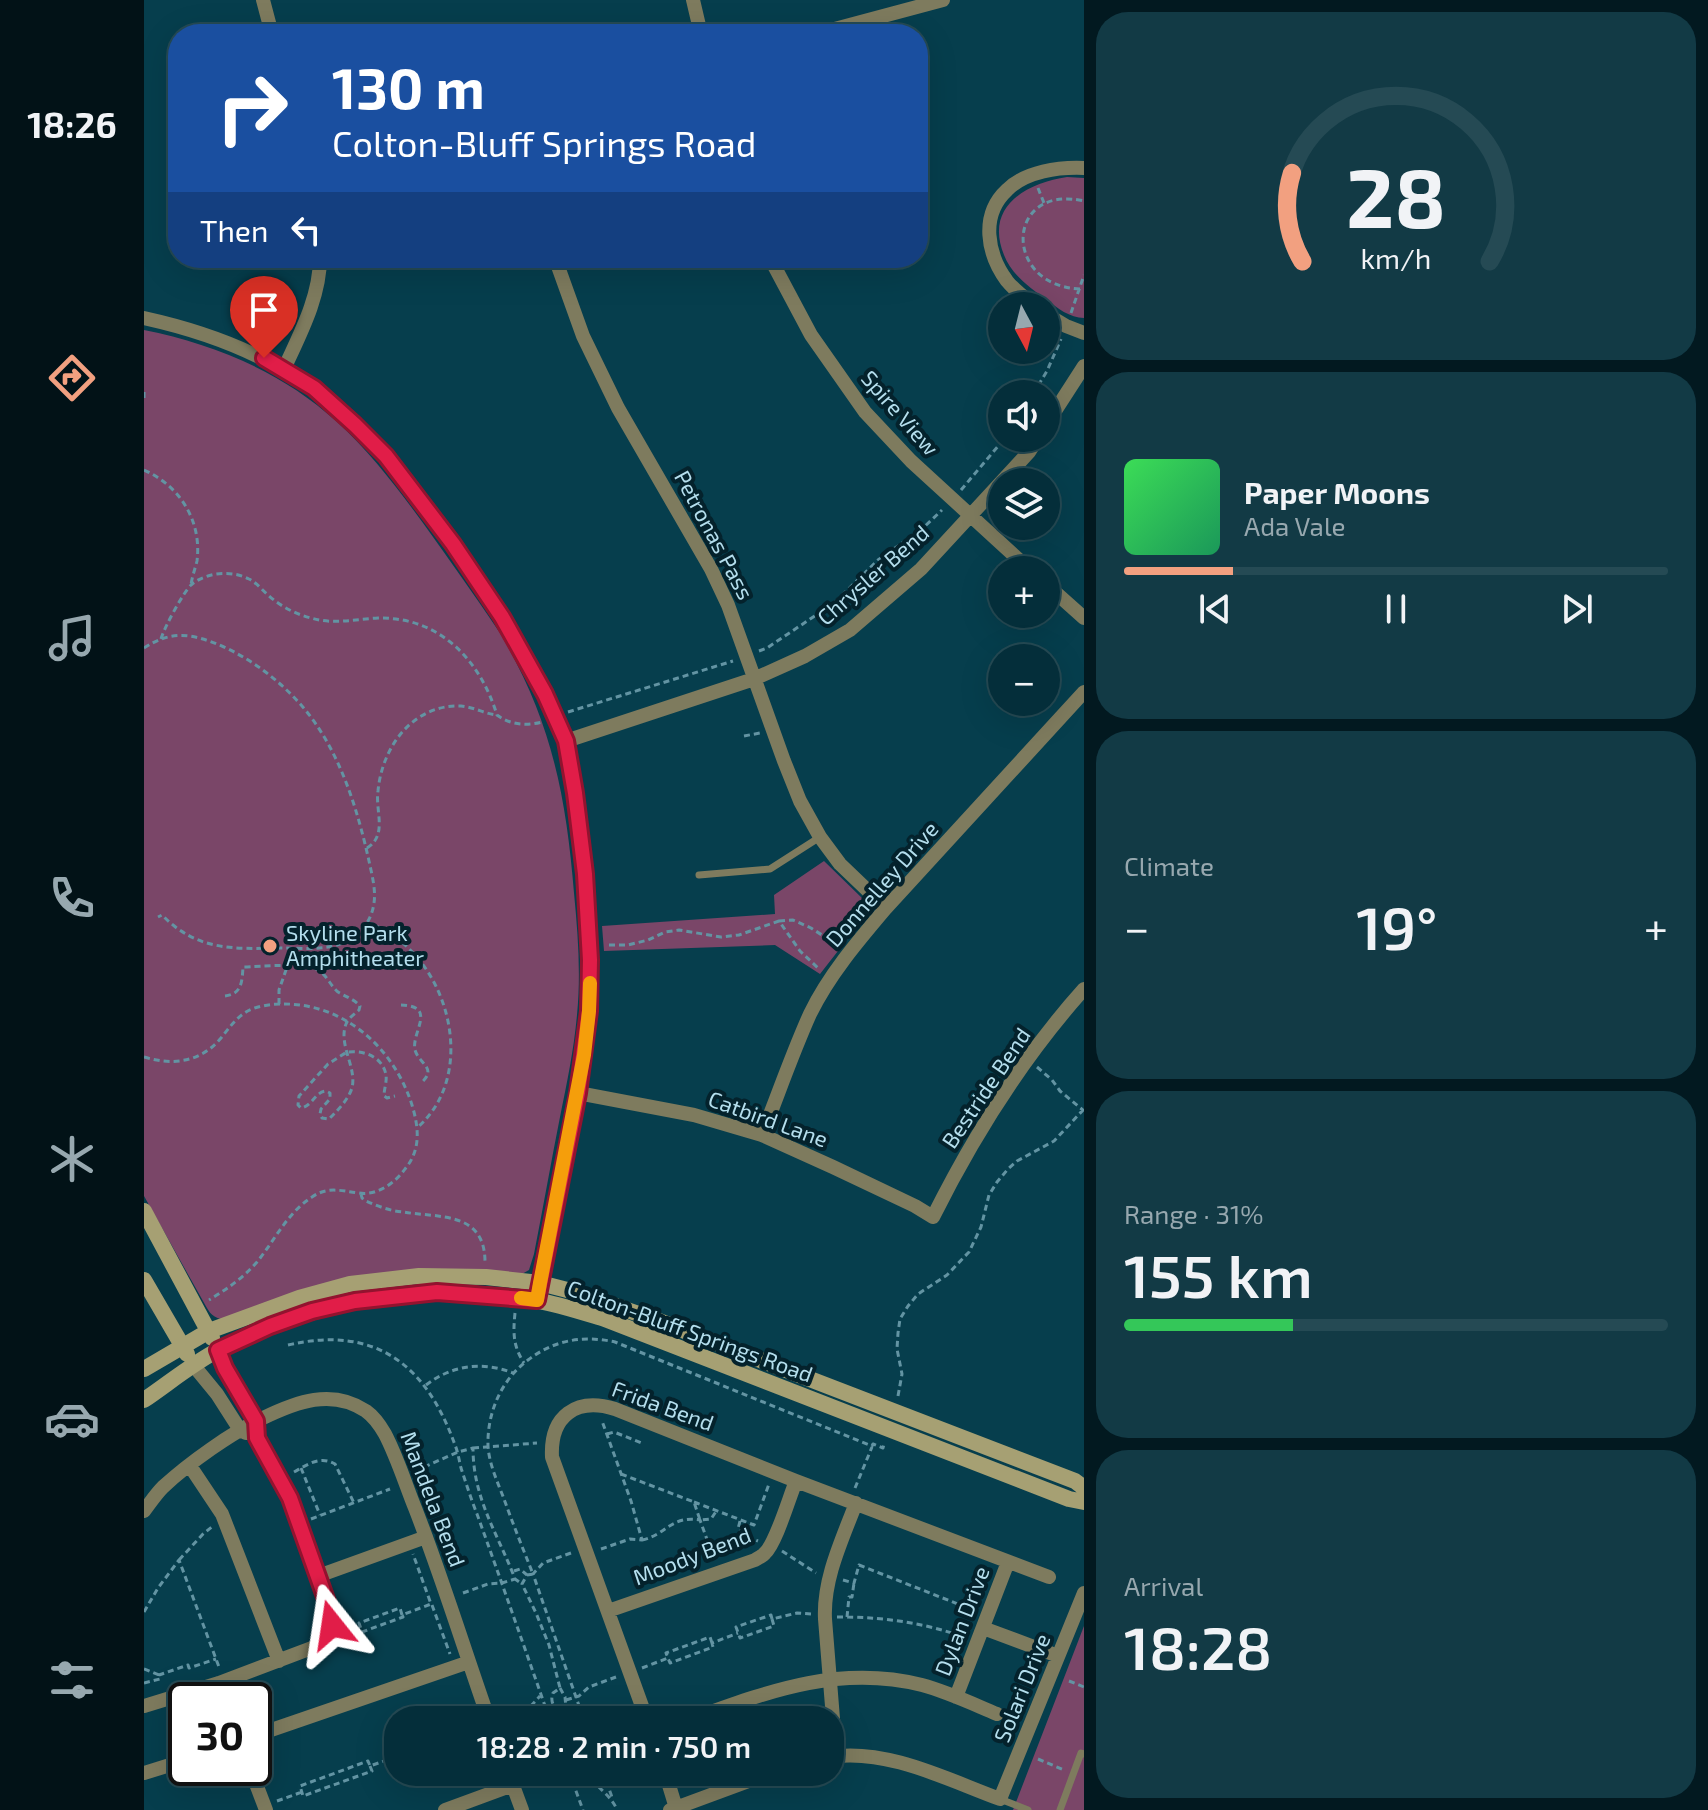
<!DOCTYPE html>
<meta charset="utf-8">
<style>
body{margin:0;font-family:"Exo 2",sans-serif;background:#123a45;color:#f1f3f6;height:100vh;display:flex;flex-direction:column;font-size:30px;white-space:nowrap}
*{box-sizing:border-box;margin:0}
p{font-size:26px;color:#97a8af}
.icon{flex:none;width:44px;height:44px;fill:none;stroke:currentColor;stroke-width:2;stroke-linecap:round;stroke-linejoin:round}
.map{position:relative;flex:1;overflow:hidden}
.side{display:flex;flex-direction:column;gap:12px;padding:12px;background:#021920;width:624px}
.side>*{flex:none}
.top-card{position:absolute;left:24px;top:24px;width:760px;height:244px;border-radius:32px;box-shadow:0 8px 32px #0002,0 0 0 2px #254a54;background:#1a4fa0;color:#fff;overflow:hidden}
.needle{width:52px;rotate:173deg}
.buttons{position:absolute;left:844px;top:292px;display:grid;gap:16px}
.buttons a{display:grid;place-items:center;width:72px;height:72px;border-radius:50%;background:#042e3a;box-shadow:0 8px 32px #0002,0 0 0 2px #254a54;font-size:40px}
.speed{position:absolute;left:24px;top:1682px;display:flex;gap:16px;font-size:40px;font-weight:700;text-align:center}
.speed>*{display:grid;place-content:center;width:104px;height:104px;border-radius:50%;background:#042e3a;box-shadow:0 8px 32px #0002,0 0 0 2px #254a54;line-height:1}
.speed .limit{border:4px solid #111;border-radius:12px;background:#fff;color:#111}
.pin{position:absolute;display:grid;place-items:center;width:68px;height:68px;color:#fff;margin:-82px -34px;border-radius:50% 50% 50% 0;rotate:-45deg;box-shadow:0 0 8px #0007}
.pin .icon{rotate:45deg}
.me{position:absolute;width:88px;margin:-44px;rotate:345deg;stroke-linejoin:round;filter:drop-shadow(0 0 6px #0008)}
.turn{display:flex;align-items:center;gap:28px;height:168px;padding:0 32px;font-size:36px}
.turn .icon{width:104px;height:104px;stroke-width:2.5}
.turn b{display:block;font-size:56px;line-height:68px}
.then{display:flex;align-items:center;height:76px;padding:0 32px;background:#0003;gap:16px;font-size:30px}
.big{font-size:60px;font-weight:600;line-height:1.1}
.side .card{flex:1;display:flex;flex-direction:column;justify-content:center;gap:12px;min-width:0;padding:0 28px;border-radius:32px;background:#123a45}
.side .dial{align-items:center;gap:0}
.dial svg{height:208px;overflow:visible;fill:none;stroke:#254a54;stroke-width:7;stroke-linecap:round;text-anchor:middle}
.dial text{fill:#f1f3f6;stroke:none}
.song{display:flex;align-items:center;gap:24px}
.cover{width:96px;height:96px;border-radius:12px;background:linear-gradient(135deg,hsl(130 70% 55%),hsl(150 70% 35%))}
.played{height:8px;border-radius:4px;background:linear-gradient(90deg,#f2a080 20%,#254a54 20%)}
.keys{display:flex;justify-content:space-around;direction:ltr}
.heat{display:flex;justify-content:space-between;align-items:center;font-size:44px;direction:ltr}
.charge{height:12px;border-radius:6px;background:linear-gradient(90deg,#34c759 31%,#254a54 0)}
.trip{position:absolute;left:240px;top:1706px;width:460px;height:80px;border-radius:32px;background:#042e3a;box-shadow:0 8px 32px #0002,0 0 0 2px #254a54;font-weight:600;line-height:80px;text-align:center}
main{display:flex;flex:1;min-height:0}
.dock{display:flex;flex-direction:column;width:144px;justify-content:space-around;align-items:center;background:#021217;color:#97a8af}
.dock .icon{width:56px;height:56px}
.dock .current{color:#f2a080}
.dock b{font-size:36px;color:#f1f3f6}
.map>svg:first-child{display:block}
.green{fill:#7a4668}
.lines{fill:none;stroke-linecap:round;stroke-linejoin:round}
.path{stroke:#6394a3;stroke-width:3;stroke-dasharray:6 4;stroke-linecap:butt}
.lane{stroke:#7e7b5e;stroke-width:7}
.street{stroke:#7e7b5e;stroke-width:14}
.secondary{stroke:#a6a073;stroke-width:16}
.route-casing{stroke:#92132f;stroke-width:20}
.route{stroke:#e11d48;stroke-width:14}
.slow{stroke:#f59e0b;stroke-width:14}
.poi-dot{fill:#f2a080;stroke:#04222c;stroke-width:3}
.labels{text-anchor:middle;stroke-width:8;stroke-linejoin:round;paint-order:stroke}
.street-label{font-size:22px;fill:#b4deed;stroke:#04222c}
.poi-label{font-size:22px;fill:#b4deed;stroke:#04222c;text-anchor:start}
</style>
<main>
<nav class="dock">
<b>18:26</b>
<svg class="icon current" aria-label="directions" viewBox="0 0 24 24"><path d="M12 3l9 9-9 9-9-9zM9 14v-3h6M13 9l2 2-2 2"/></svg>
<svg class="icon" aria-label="music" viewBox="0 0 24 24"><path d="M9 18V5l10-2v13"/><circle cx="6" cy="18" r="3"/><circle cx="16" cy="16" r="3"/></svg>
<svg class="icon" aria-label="phone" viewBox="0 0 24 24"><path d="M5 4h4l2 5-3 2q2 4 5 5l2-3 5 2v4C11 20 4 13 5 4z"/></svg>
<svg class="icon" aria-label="climate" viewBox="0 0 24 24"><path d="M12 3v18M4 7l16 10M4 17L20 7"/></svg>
<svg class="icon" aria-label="car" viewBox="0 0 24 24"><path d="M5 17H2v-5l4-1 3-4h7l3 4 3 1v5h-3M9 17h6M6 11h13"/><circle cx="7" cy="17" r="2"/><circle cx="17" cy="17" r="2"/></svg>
<svg class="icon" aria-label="filters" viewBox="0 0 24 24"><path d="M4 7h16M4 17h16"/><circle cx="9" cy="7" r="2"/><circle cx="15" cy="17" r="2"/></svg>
</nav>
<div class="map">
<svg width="940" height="1810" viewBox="0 0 940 1810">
<rect width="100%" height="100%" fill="#063e4d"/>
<path class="green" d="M923,177l17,1v140c-14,0 -27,-10 -38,-19 -16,-11 -35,-25 -42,-44 -20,-49 23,-72 63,-78z
M0,330c70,14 138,42 192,91 33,30 60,65 87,102 26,36 52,73 77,110 51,87 66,161 74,260 4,41 7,81 3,122 -3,34 -10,68 -17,102 -9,45 -17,91 -26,137l-5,16 -7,4 -97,-4 -204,49c-10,-2 -13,-9 -18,-18l-59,-105z
M680,861l40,39c5,8 4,11 -1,19l-43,55 -45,-29 -171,6 -2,-25 173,-12 -1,-19z
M940,1626v184h-71z"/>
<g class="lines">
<path class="path" d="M894,188l6,15
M936,289c-78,-3 -75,-106 4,-88
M927,313l13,-38
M0,392v7
M889,394l14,-23 14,-32
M0,470c36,16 58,51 53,91 -2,8 -5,16 -6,24
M817,490l44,-52
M17,639c3,-11 22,-46 30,-54 15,-13 41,-15 58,-6 8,4 13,11 19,16 12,11 27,19 43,23 23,7 44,1 67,0 62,-1 102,42 119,97 13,10 30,11 45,7
M0,648c29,-19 50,-14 80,-1 30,14 56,34 78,59 37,43 55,101 67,155 3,14 7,29 5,42 -2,15 -10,27 -22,35 -20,14 -49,10 -72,10 -47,1 -83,3 -118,-33l-4,2
M615,651l8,-3 67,-45 44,-43 44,-31 20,-19
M424,712l165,-51
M600,736l16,-3
M223,848c21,-13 8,-37 11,-57 4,-44 35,-87 83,-85 13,1 24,8 36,9
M635,921l14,-1 18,8 25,16
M224,922c13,6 26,13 37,23 50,44 66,135 13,182
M465,945h19l20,-5 17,-8 14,-2 42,7 18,-2 40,-14 21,30 18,17
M81,996c17,-2 17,-14 18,-29 17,0 66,-6 78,5 7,6 10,14 17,20 8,5 16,7 22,14l-1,4c-4,4 -11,8 -13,14 -8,21 11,43 6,64 -4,12 -14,22 -23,31l-7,-1 -2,-4 1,-5 9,-10v-6l-4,-2c-11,1 -14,15 -25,17l-3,-3 1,-9 29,-32 19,-12h1c16,-2 35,5 38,23 1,7 -2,14 -2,21l3,2 8,-2
M135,1004v-14l8,-23
M257,1005c37,1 10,27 14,45 4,14 23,18 6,33
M0,1057c29,9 57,5 77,-19 8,-10 15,-20 25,-26 10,-6 25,-8 36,-8 62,-1 112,44 130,101 7,23 9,45 -7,64 -10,14 -28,27 -46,24 -18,-2 -31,-7 -47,4 -25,16 -37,43 -55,65 -14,16 -30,27 -48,38
M893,1067l15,13 8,11 24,20
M217,1194l1,4 4,3c11,5 24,10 37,11 36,6 82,-1 82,50
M371,1313c-2,20 -2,33 9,50
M144,1345c87,-20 138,19 167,100 3,7 4,15 6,23 5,15 10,31 16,46 25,69 49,138 73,206
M282,1385c26,-20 57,-24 87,-12
M754,1396l4,-22 -5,-25 1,-16 2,-14 8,-13 10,-12 29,-19 22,-23 12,-25 8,-32 8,-13 11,-13 9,-8 37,-20 29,-31
M463,1434l7,-2 30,12
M329,1448l64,-5
M157,1468l19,47
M271,1471l43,-19 15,-4c0,51 25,86 42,131l7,5
M150,1472c13,-7 26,-17 41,-8l19,39
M477,1474l73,28 6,18 11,-1 6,-9
M711,1488l17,-41
M550,1502l60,23 15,-41
M167,1519l79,-30
M596,1521l-2,8 8,7 12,5
M498,1540c24,-5 29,-25 58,-20l14,39
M457,1549l29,-10 12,1 -11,-39 -29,-80
M566,1549l36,-13
M638,1551l34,22
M427,1553l-28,10 -10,11 51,146
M35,1560l24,-26 10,-8
M370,1571l6,-2 7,6
M699,1580l11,3 5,-18 114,45
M319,1593l25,-9 14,-1 13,-4
M288,1605l18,49
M0,1612l14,-24 21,-28 40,107
M258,1615l-2,-7 -41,15 3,9 41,-15 -1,-2 29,-11 -18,-50
M693,1617h10l2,-20h3l2,-14
M703,1617c42,1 77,6 117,20
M628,1619l2,7 -34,12 -4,-11 35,-12 1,4 25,-6 14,1
M200,1633l16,-5
M568,1643l-2,-6 -44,16 4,10 43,-16 -1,-4 26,-10
M498,1668l26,-10
M0,1669l15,6
M925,1681l15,6
M0,1683l16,-4 -1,-4 29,-10 1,3 27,-9
M416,1688l5,9 1,11 -2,2h-4
M422,1700l13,-4 10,-9 27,-10
M359,1717l27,-10 10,-11
M418,1720l-2,-10c-7,-3 -10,-9 -7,-17l7,-5 -11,-43 -13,-32 -14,-29 5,-9 6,-1c-10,-25 -20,-50 -29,-75 -6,-16 -15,-35 -16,-53 -1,-33 13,-66 40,-86 26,-20 55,-25 87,-18l257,104 1,-2 10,4 1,-4
M254,1750l-5,2 4,10 1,-1
M894,1759l26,11
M226,1766l2,5 -69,25 -3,-10 68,-25 2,5 25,-9
M425,1772l14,38
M441,1772c10,14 27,24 32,38
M459,1772l10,28
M133,1801l25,-9"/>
<path class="lane" d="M555,875l71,-6 50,-32
M856,1799l28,11
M916,1810l21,-57 3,1"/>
<path class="street" d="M119,0l9,34
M549,0l8,34
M672,34l127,-34
M411,258l28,78 35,72 93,161 17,36 56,156 16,40 20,36 20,27 46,44
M626,258l41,77 54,77 46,49 119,109
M891,306c-10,-8 -20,-15 -28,-25 -20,-27 -27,-66 0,-91 19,-19 52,-23 77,-22
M902,314l20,12 18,7
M0,318c100,22 175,61 242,139 16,18 30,38 44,57 37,49 70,99 100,152 13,24 29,50 36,77 7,27 10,56 13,84 8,61 16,125 10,187 -4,48 -15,96 -24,143 -10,48 -18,96 -28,143
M140,369c16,-35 36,-72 36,-111
M902,425l38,-59
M902,584l38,34
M422,741l188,-62 51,-23 45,-26 71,-61 108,-117 9,-14
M434,1093l116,22 68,20 71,32 82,39 18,11c41,-82 90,-160 151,-228
M618,1135c16,-40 30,-81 48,-121 19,-39 48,-73 76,-106l198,-216
M50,1366l23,28 23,36 6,3
M46,1466l32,48 57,147
M0,1511c6,-8 12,-17 19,-24 26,-24 68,-54 100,-69 33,-16 69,-30 103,-7 7,5 15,16 19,23 12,23 20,49 30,74 27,69 49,141 74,212
M174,1576l108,-39
M464,1611l147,-51c3,-2 8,-4 10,-7 11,-10 24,-55 31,-72
M839,1628l75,28
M75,1683l6,17
M812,1697l52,-135
M0,1706l75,-23 106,-40 6,-9 2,-15 -43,-121 -33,-60 -1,-17 -29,-51 -9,-20
M503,1720l-95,-263c-2,-41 24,-60 63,-48l181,72 253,96
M545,1720c78,-28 149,-56 233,-35 26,7 51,19 75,29
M110,1736l215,-74
M692,1756l-11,-137c-2,-40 17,-79 31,-116
M686,1757c57,-9 118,23 170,42l84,-206
M106,1768l16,42
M364,1772l14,38
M521,1772l11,36
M0,1773l42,-13
M301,1810l68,-25
M526,1810l103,-38"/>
<path class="secondary" d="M0,1211l68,127
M0,1280l43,74
M0,1369l65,-38 90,-33 51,-14 69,-8 67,1 54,6 35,9 84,29 416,160 9,7
M0,1400c25,-17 49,-37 76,-51 97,-50 206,-67 314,-49 24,4 48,12 71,19l464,180 15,3"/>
</g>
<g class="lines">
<g class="route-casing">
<path id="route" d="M120,358l50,30 41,37 31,31 67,88 49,73 43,77 21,47 9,52 10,81 5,86 -1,51 -11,82 -41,207 -100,-8 -82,9 -43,10 -42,15 -52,24 7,18 31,53 1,17 33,60 43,121 -1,6"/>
</g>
<use href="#route" class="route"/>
<path class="slow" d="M377,1298l16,2 3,-17 44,-228 5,-44 1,-28"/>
</g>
<circle class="poi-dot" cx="126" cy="946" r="8"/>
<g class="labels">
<g class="street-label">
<text transform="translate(756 413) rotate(49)" y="8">Spire View</text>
<text transform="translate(570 535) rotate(62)" y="8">Petronas Pass</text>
<text transform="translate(729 575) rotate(-41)" y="8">Chrysler Bend</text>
<text transform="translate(738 884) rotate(-49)" y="8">Donnelley Drive</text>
<text transform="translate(842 1088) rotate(-56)" y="8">Bestride Bend</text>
<text transform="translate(624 1119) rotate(20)" y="8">Catbird Lane</text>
<text transform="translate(546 1331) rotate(20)" y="8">Colton-Bluff Springs Road</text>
<text transform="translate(519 1406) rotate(20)" y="8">Frida Bend</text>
<text transform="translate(289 1499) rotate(69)" y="8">Mandela Bend</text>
<text transform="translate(548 1556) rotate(-21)" y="8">Moody Bend</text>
<text transform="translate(818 1621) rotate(-69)" y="8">Dylan Drive</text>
<text transform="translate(878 1688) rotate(-68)" y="8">Solari Drive</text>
</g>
<g class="poi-label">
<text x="142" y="941">Skyline Park<tspan x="142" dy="25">Amphitheater</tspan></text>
</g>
</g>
</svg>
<div class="buttons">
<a><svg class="needle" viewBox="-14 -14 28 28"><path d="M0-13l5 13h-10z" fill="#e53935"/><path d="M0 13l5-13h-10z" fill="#97a8af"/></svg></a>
<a><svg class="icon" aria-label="sound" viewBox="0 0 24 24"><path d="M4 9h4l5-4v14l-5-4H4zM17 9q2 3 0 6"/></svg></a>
<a><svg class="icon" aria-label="layers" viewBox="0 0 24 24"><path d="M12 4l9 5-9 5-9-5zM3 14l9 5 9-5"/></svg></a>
<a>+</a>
<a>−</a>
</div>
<div class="speed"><div class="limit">30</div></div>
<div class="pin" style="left:120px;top:358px;background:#d93025"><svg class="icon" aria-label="arrive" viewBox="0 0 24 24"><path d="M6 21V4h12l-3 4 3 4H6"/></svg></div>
<svg class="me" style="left:188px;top:1625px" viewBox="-20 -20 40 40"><path d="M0-17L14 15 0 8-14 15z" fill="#e11d48" stroke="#fff" stroke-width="4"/></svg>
<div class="trip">18:28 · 2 min · 750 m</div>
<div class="top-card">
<div class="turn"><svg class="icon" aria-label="right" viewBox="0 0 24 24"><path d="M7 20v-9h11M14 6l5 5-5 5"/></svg><div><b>130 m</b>Colton-Bluff Springs Road</div></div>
<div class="then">Then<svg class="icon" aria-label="left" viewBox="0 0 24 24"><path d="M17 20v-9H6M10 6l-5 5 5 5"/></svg></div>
</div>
</div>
<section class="side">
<div class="card dial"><svg viewBox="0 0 100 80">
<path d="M14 69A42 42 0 1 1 86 69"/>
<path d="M14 69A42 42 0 0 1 10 35" stroke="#f2a080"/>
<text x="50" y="56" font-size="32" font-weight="700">28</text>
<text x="50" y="72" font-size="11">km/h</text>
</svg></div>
<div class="card">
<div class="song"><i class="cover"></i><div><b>Paper Moons</b><p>Ada Vale</p></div></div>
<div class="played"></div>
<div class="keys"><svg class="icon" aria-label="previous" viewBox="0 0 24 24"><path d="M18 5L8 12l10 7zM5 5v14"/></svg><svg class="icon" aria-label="pause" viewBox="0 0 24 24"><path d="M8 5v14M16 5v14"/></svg><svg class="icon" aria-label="next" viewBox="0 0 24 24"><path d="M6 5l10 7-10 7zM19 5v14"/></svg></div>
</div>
<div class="card"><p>Climate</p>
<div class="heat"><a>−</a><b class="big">19°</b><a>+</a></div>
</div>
<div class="card"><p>Range · 31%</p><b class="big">155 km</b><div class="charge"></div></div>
<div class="card"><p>Arrival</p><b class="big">18:28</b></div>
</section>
</main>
